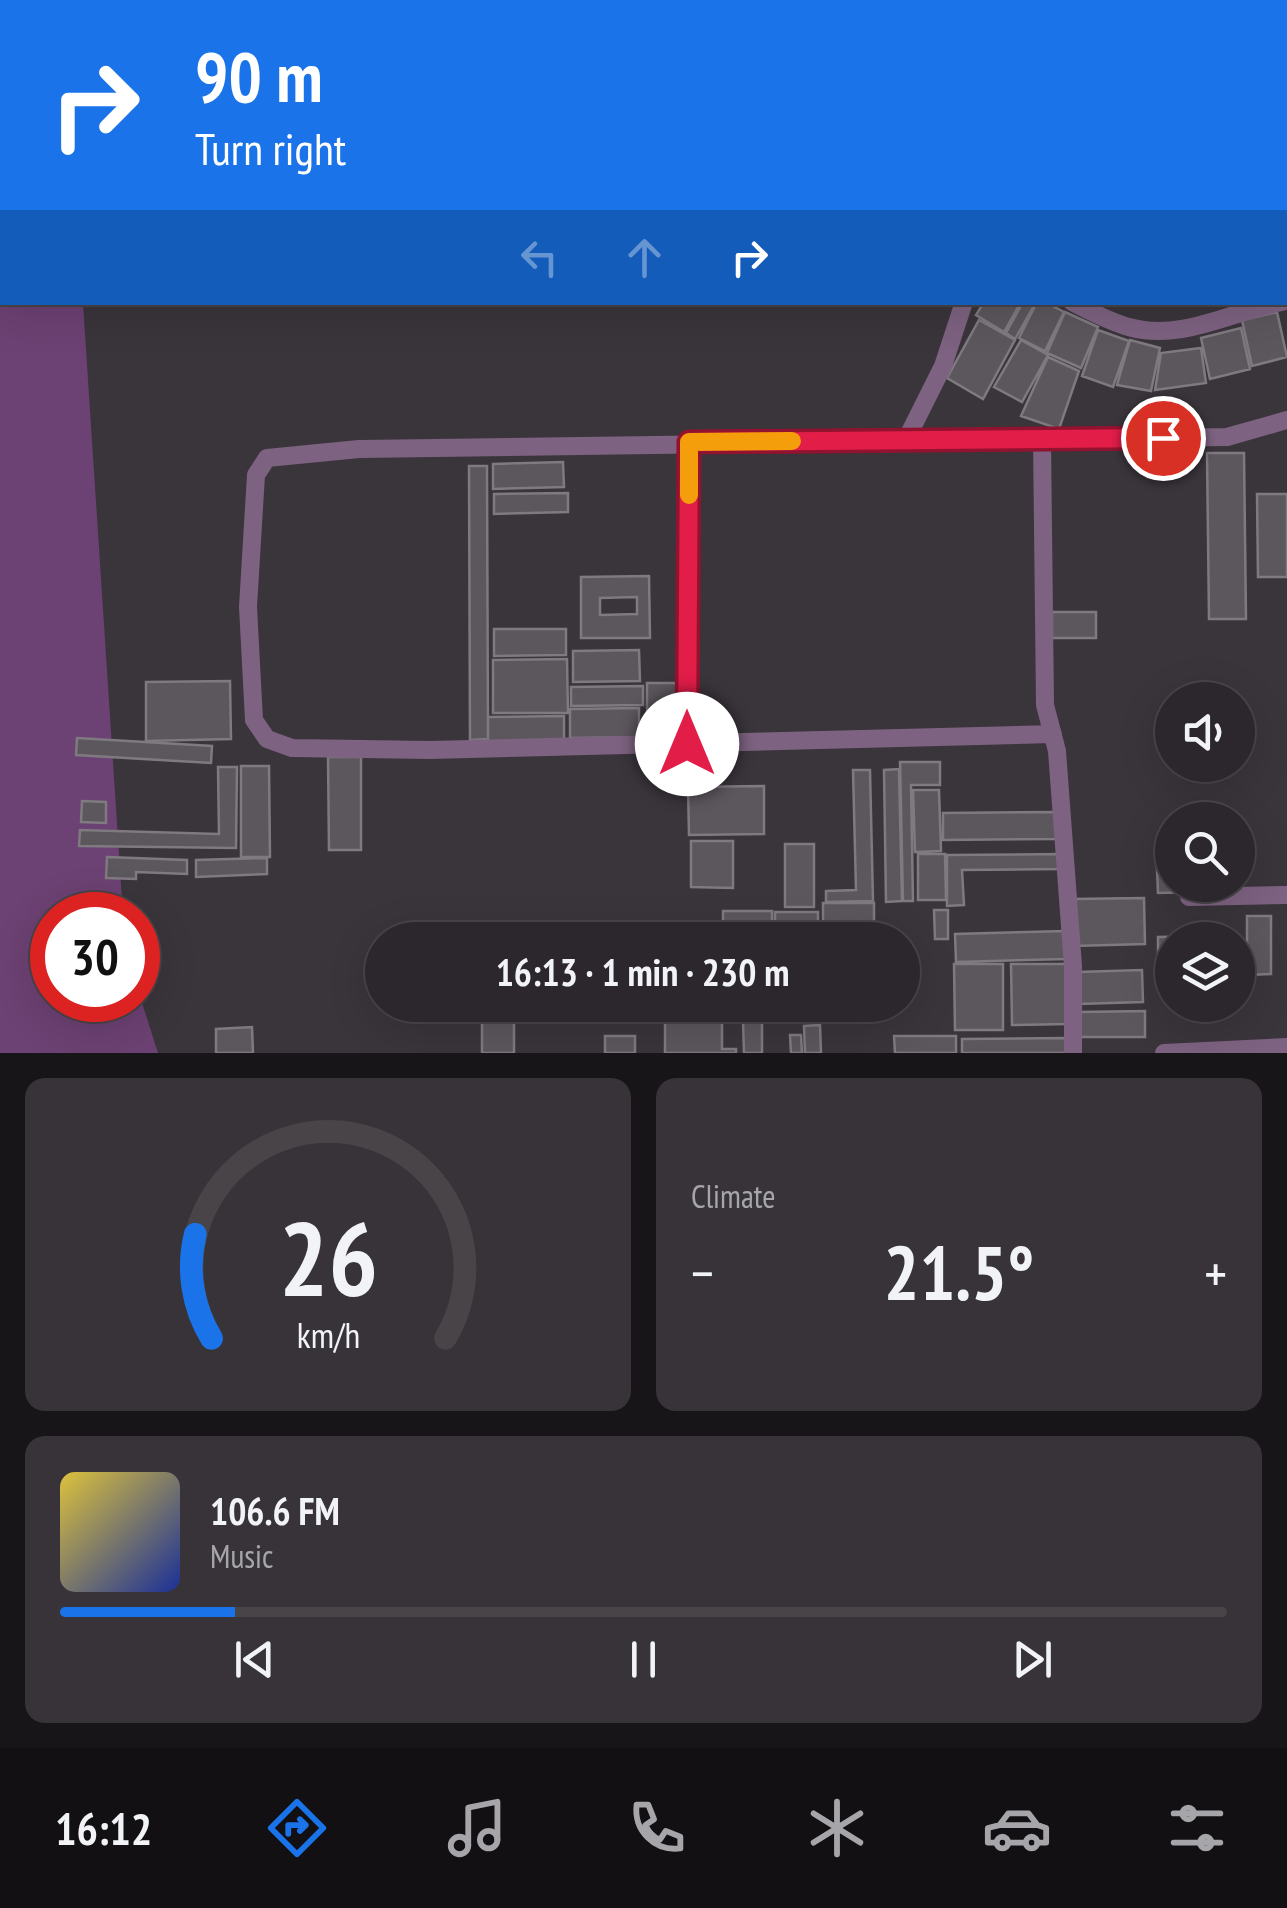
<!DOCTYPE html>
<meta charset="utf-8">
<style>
body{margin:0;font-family:"PT Sans Narrow",sans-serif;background:#383338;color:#f1f3f6;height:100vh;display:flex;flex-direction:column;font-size:38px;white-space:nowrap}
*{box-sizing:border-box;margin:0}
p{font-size:32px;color:#a6a5a9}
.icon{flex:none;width:55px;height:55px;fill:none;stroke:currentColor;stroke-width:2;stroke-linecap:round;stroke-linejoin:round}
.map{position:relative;height:1053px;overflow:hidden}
.details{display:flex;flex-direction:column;gap:25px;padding:25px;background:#181518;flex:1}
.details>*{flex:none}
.top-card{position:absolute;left:0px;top:0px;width:1288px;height:305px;box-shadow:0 10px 40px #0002,0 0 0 2px #484448;background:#1a73e8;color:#fff;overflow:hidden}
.fabs{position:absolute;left:1155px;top:682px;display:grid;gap:20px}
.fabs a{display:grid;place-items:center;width:100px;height:100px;border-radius:50%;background:#2c272c;box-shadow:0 10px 40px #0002,0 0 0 2px #484448;font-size:50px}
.speed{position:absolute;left:30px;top:892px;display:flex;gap:20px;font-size:50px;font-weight:700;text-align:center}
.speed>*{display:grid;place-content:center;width:130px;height:130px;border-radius:50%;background:#2c272c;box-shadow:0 10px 40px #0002,0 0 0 2px #484448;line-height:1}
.speed .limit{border:15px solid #d22;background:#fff;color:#111}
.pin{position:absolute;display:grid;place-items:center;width:85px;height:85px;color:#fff;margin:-42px;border:5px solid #fff;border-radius:50%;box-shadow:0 2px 10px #0007}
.me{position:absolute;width:110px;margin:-55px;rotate:0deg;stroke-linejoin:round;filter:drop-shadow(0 0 8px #0008)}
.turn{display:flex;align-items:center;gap:35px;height:210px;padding:0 30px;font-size:45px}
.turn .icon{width:130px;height:130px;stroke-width:2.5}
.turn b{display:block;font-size:70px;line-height:85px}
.lanes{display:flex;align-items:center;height:95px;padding:0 30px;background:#0003;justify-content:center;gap:50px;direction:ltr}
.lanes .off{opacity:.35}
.big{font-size:75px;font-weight:700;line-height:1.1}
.details .widget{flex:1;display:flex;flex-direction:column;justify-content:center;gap:15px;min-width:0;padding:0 35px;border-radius:20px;background:#383338}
.details .dial{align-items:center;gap:0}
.dial svg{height:260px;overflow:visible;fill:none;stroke:#484448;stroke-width:7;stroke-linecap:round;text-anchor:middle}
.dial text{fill:#f1f3f6;stroke:none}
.song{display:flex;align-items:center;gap:30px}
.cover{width:120px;height:120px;border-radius:15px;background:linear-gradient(135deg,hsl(50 70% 55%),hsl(230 70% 35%))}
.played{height:10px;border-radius:5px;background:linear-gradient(90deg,#1a73e8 15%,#484448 15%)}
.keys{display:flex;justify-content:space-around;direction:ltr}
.heat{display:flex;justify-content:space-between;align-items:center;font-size:55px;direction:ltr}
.details .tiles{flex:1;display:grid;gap:25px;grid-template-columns:1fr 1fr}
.widget:last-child{grid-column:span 2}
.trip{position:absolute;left:365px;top:922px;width:555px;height:100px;border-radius:50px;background:#2c272c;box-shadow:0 10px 40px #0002,0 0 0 2px #484448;font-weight:700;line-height:100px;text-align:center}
.tabs{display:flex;height:160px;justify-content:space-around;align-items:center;background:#121012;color:#a6a5a9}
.tabs .icon{width:70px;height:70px}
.tabs .current{color:#1a73e8}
.tabs b{font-size:45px;color:#f1f3f6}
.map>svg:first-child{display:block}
.green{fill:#6c4173}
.building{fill:#5c565d;stroke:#7f7980;stroke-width:2.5;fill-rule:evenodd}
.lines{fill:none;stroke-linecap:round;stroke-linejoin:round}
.minor{stroke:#7d6281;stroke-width:18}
.route-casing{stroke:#92132f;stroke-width:25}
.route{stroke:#e11d48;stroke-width:18}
.slow{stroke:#f59e0b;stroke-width:18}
</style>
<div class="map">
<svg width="1287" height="1053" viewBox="0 0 1287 1053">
<rect width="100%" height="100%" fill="#3a343b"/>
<path class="green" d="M0,0h64v2h-62v300l81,1 40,612h-71v85h86v-10l20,63h-158z"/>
<path class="building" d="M984,302h37l-17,30 -28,-17z
M1023,302h13l-21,37 -9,-6z
M1037,302h8l19,10 -19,39 -26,-13z
M1065,312l33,15 -17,41 -34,-15z
M1277,312l10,45 -35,9 -10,-46z
M979,320l36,20 -32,59 -36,-21z
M1241,328l9,41 -40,10 -9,-41z
M1098,330l31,11 -16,46 -31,-11z
M1021,340l27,15 -26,47 -28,-15z
M1130,340l30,8 -9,43 -34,-6z
M1201,348l5,35 -51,7 6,-37z
M1048,357l31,14 -20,58 -38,-13z
M1207,453h37l2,166h-37z
M563,462l1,25 -71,2v-25z
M469,466h18l1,273 -18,1z
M568,493v19l-74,2v-20z
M1257,494h30v83h-29z
M649,576l1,62h-69v-61zM637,597v17l-37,1v-17z
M1052,612h44v26h-44z
M494,629h72v26l-72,1z
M639,650l1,31 -67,1v-31z
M567,659l1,54h-75v-53z
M230,681l1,58 -85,2v-59z
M647,683h36v42h-36z
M643,686v19l-72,1v-19z
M639,708v29l-69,1v-29z
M564,716v27l-76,2v-28z
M77,738l135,8 -1,17 -135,-8z
M328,757h33v93h-32z
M900,762h40v23h-29l2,116h-10z
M241,766h28l1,91h-29z
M218,767h19l-1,81 -157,-2 1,-16 139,4z
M899,769l3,132 -16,1 -2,-132z
M853,770h17l3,131 -47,1v-11l30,-1z
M764,786v48l-75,1 -1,-48z
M913,790h26l2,61 -26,1z
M82,801l24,1v21l-25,-1z
M1058,812v27l-115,1v-27z
M691,841h42v47l-42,-1z
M785,844h29v63h-29z
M1156,844h16v41h26l1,7 -41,1z
M918,854h27l1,46h-28z
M1063,854v15l-101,1 2,35 -17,1v-51z
M107,857l80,3v14l-51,-2v7l-30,-1z
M267,858v16l-71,3v-17z
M1144,898l1,46 -71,2 -1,-47z
M823,903h51v21h-51z
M934,910h14v29h-13z
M723,911h49v26h-49z
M775,912h43v28h-49l6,-2z
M1247,916h24v58l-24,1z
M878,931v9h-54v-8z
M1065,931l1,28 -110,3 -1,-28z
M1202,936v4h-30v20h-14v-23z
M721,937v3h-43v-2z
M954,964h49v66h-48z
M1011,964h55l1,60 -55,1z
M1142,970l1,32 -64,2 -1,-32z
M770,1005h48l1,13h-49z
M825,1005h61l1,9 -62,1z
M1145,1011v26h-65l-1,-25z
M482,1018h32v35h-32z
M665,1022h57v27h14v4h-71z
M743,1022h19v31h-18z
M820,1025l1,28h-16l-1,-27z
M252,1027l1,26h-37v-24z
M790,1035h11l1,18h-11z
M605,1036h30v17h-30z
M894,1036h62v17h-61z
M1067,1038v15h-105v-14z"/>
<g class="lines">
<path class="minor" d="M987,2v-2
M1020,2v-2
M1072,302c18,9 38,20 57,25 52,15 103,-16 153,-25
M1042,439l3,266 12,46 16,215v87
M906,440l37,-74 21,-64
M1053,734l-623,16 -138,-2 -25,-9 -13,-19 -6,-113 8,-132 11,-17 92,-9 868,-12 60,-17
M687,744l2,-301
M1189,897l98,-2
M1164,1053l123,-6"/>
</g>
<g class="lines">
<g class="route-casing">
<path id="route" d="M687,744l2,-302 474,-4"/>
</g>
<use href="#route" class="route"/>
<path class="slow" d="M689,495v-53l103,-1"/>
</g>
</svg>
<div class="fabs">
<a><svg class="icon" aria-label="sound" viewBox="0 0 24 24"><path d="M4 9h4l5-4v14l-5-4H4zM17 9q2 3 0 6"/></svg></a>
<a><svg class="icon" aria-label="search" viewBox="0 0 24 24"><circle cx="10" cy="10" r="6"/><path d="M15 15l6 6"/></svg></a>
<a><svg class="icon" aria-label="layers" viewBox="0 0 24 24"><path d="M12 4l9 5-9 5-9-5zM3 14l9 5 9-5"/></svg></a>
</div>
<div class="speed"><div class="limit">30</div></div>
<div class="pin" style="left:1163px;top:438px;background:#d93025"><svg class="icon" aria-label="arrive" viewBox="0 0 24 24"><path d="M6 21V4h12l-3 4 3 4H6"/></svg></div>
<svg class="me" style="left:687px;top:744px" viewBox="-20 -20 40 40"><circle r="19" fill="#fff"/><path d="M0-13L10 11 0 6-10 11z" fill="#e11d48"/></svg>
<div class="trip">16:13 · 1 min · 230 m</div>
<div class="top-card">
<div class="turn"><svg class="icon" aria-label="right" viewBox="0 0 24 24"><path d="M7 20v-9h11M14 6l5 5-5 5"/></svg><div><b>90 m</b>Turn right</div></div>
<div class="lanes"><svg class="icon off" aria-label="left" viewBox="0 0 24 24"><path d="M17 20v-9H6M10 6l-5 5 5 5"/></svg><svg class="icon off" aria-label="ahead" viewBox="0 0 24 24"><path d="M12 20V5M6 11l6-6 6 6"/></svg><svg class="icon" aria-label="right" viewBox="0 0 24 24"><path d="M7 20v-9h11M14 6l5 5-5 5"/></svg></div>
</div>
</div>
<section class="details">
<div class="tiles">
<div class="widget dial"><svg viewBox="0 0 100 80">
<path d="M14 69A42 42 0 1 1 86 69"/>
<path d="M14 69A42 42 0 0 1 9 37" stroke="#1a73e8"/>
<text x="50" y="56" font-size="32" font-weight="700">26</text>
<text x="50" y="72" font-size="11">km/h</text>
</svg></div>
<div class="widget"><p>Climate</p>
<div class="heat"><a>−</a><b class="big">21.5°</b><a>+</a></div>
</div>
<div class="widget">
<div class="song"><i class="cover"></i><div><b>106.6 FM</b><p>Music</p></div></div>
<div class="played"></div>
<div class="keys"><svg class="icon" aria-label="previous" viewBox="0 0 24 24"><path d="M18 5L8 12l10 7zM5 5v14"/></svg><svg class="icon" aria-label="pause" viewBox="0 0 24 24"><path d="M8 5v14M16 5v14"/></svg><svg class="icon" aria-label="next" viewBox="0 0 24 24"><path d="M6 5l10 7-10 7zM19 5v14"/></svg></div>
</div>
</div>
</section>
<nav class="tabs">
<b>16:12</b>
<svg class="icon current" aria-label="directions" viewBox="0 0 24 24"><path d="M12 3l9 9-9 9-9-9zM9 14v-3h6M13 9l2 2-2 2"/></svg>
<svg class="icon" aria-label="music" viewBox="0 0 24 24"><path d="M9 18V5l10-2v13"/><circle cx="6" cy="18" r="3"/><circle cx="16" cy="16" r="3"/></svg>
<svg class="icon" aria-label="phone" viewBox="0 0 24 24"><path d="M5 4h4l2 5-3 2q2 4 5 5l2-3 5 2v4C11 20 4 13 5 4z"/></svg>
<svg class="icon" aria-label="climate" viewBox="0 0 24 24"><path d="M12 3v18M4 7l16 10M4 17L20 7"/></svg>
<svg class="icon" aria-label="car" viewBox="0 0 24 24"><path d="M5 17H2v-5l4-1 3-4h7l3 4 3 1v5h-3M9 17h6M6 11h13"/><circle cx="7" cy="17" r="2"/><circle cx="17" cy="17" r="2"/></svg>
<svg class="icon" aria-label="filters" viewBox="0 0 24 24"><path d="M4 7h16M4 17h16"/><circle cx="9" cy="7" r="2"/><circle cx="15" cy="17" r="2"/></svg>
</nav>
